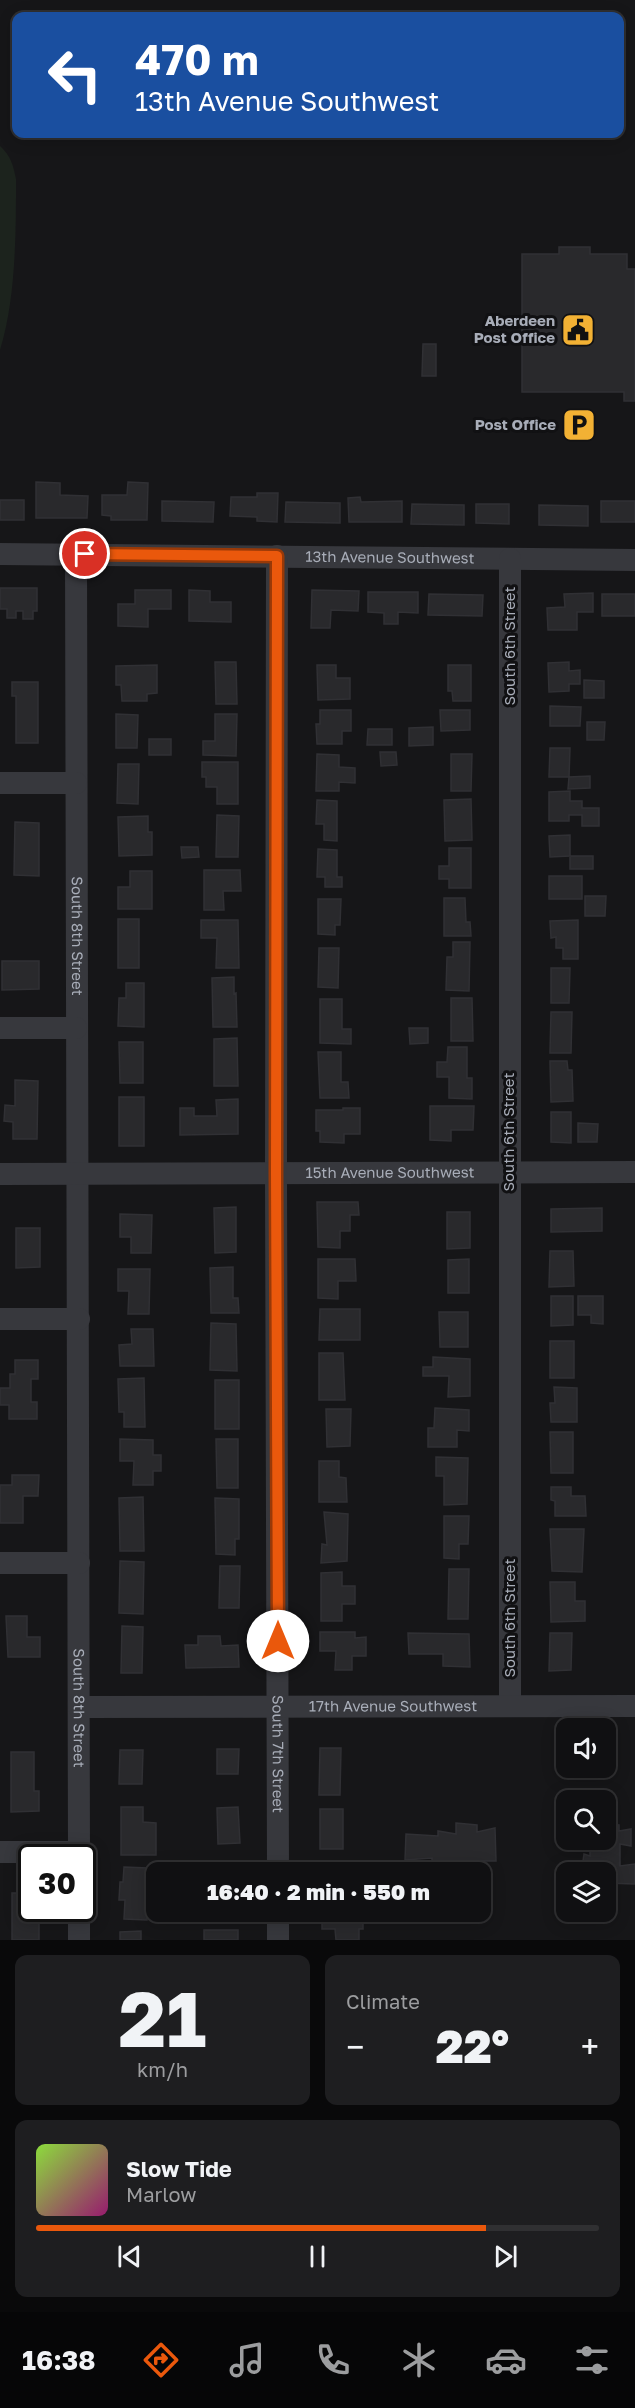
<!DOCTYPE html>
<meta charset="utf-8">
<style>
body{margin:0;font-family:"Golos Text",sans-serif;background:#1e1e20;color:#f1f3f6;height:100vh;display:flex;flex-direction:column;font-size:22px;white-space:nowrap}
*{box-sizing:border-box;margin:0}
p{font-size:20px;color:#9c9d9f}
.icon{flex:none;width:33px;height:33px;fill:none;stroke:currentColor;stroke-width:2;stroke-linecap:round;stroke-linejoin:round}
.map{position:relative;height:1940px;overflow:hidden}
.side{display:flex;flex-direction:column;gap:15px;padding:15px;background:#09090a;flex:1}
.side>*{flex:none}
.banner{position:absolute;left:12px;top:12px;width:612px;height:126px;border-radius:12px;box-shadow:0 3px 15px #0003,0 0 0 2px #303032;background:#1a4fa0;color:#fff;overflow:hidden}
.controls{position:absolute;left:556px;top:1718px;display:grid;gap:12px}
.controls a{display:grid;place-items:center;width:60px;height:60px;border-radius:12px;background:#101012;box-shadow:0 3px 15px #0003,0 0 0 2px #303032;font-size:30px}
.speed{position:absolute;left:18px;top:1844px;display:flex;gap:12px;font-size:30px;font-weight:700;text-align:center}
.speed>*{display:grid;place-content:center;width:78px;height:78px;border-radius:50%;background:#101012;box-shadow:0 3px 15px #0003,0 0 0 2px #303032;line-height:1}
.speed .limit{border:3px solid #111;border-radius:9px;background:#fff;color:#111}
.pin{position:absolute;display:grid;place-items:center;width:51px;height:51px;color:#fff;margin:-26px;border:3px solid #fff;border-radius:50%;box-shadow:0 2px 6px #0007}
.me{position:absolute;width:66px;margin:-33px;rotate:0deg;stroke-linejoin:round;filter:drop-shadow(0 0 4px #0008)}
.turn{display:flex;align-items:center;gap:21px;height:126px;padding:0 24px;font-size:27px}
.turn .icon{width:78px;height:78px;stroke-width:2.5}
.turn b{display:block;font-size:42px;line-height:51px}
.big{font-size:45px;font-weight:800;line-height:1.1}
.side .tile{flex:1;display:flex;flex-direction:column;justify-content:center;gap:9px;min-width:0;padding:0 21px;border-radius:12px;background:#1e1e20}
.side .dial{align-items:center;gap:0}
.dial b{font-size:78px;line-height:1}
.song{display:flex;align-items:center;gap:18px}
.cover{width:72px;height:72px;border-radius:9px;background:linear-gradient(135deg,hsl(90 70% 55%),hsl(320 70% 35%))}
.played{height:6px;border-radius:3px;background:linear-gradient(90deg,#ea580c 80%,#303032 80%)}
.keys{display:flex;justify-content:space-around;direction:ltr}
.heat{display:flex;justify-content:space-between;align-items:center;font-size:33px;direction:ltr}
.side .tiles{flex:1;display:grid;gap:15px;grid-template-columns:1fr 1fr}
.tile:last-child{grid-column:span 2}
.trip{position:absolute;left:146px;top:1862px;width:345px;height:60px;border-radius:12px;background:#101012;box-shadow:0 3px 15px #0003,0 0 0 2px #303032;font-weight:800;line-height:60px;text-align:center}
.tabs{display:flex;height:96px;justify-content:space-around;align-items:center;background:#060607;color:#9c9d9f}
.tabs .icon{width:42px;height:42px}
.tabs .active{color:#ea580c}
.tabs b{font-size:27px;color:#f1f3f6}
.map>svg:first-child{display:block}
.green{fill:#1c231d}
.building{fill:#29292c;stroke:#303034;stroke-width:1.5}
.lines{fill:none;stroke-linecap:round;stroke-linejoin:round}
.minor{stroke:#37383d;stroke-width:22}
.route-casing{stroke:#983908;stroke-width:15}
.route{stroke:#ea580c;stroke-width:10}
.labels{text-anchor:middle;stroke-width:6;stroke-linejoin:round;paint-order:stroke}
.poi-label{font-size:15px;font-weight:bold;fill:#a8adb8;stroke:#111113;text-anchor:end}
.street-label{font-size:15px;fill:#a8adb8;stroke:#111113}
</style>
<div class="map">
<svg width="635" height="1940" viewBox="0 0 635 1940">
<rect width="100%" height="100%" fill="#161618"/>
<path class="green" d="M0,146c11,10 13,19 16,33 0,54 0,119 -16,171z"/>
<path class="building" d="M559,247h31v7h37v15h8v132h-11v-9h-102v-138h37z
M423,344h13v32h-14z
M36,482l24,1v12l28,1 -1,22h-51z
M128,482l20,1 -1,37h-36v-4l-9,-1v-20h25z
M257,493h21l-1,29 -20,-1v-4l-27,-1 1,-19h26z
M360,497l1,5 41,-1v21h-53l-1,-24z
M0,500h24v20h-24z
M162,501l52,1 -1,20 -51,-1z
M601,501h34v21h-34z
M286,502l54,1v20l-55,-1z
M412,504l52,1v20l-53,-1z
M476,504h33v20l-33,-1z
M539,505l49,1v20l-49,-1z
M0,588h37v23h-4v8h-10v-8h-7v7h-9v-9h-7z
M135,590h36v19h-23v18l-30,-1v-22h17z
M189,590l21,1v11h21v20l-42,-1z
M312,590l47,1 -1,20 -27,-1 -1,18h-19z
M368,592h50v21l-20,-1v12h-14v-11l-16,-1z
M593,593v19h-16v18h-29l-1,-22 18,-1 -1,-13z
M429,594l54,1 -1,21 -54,-1z
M602,594h33v22h-33z
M215,662h21l1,42h-21z
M569,662v9l11,-1v14h-11v7l-20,1 -1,-29z
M157,665v28l-10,1v7h-25l-1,-16h-5v-19z
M317,665h19v13h14v21l-32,1z
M448,665h23v36h-18l-1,-10h-4z
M584,680l20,1v17h-20z
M12,682h26v61h-22v-47h-4z
M550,706l31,1 -1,19h-30z
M320,710h31v21h-9v13h-25l-1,-20h4z
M440,710h30v20l-29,1z
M116,714l22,1 -1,33h-21z
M215,714h22l-1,42 -33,-1v-14h12z
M587,722h18l-1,18h-17z
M433,727v18l-24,1v-18z
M368,729h24v16h-25z
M149,739h22v16h-22z
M550,748h20l-1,29h-20z
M380,752h16l1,13 -16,1z
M317,754l22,1v12l16,1v15l-16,-1v9h-23z
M451,754h21l-1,37h-20z
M202,762h36v42h-21v-17h-11v-10h-4z
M118,764h21l-1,40 -21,-1z
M590,776v12l-22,1 1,-12z
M570,791v10h12v7h17v18h-17v-11h-13v6h-20v-29z
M471,799l1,41 -27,1 -1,-41z
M317,800l20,1v40l-13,-1v-16h-8z
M217,815l22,1 -1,41h-22z
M148,816v16h4v23l-33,1 -1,-39z
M15,822l24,1v53l-25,-1z
M570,835v21l-20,1 -1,-21z
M181,847h17l1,10 -17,1z
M449,848h22v40h-22v-9h-10v-13h10z
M318,849l19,1v27h5v10h-17v-10h-8z
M570,856h23v13h-23z
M204,870h36l1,21h-18l1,19h-20z
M130,871h22v38h-34v-22h12z
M549,876h33v23h-33z
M585,896h21l-1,20h-20z
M444,898h21l1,24h4l1,14h-27z
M318,899h23l-1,26h-5v10l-17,-1z
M118,919h21v49h-21z
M201,920h37l1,48h-23l1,-30h-16z
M578,920v39h-15v-11h-7v-11l-5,1 -1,-17z
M453,942h17l-1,49 -23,-1 1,-33h6z
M319,948h20l-1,40 -20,-1z
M2,961h37v28l-37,1z
M551,968h19l-1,35h-18z
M234,977v17l2,-1 1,34h-24l-1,-49z
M126,983h18v44l-26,-1 1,-28h7z
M451,998h21l1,43h-22z
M320,999h22v30h9v15l-31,-1z
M551,1012h21l-1,41h-21z
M409,1028h19v15l-18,1z
M237,1038l1,48h-24v-47z
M119,1042h24v41h-23z
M448,1047h19v31h5v21l-23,-1v-21h-12v-15h10z
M318,1052h23v30h7l1,16h-29z
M550,1061h17l1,9h4l1,31 -22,1z
M15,1080l23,1 -1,58h-24v-17l-9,-1 1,-16 10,1z
M119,1097h25v49h-25z
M238,1099v35l-58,1v-27h14v8h23l-1,-16z
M430,1106h44l-1,24h-22v11l-21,-1z
M343,1108h17v26h-16v9l-24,-1v-11h-4v-21h27z
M551,1112h20v31l-20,-1z
M578,1123l20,1 -1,18h-19z
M317,1202h41l1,13h-9v16h-10v17l-22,-1z
M236,1207v45l-21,1 -1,-45z
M602,1208v23l-51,1v-23z
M447,1212h23v36l-23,1z
M120,1214l32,1 -1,38h-20v-16h-11z
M16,1228h24v39l-24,1z
M550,1251h23l1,35 -25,1z
M318,1259h37l1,22h-18v18l-20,-1z
M469,1259v34h-21v-33z
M233,1267v31h5l1,15h-28l-1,-45z
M118,1269h32l-1,45h-21l1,-23h-11z
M551,1296h22v29l-22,1z
M578,1296h25v28l-12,-1v-8h-13z
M320,1309h40v31h-41z
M439,1312h29v35h-28z
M211,1323l25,1 1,47 -27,-1z
M131,1329h22l1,37h-34l-1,-21 13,-1z
M550,1341h24v37h-24z
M319,1353h24l2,47h-26z
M433,1357l37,2v37l-22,1 1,-21h-26v-9h10z
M15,1360h23v19h-7v23h6v17h-28v-14h-9v-17h10v-14h5z
M144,1378l1,49h-21v-15h-5l-1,-33z
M215,1380h24v49h-24z
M554,1387l23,1v34h-26l-1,-19h5z
M435,1408l34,2v21l-12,-1v17h-29v-19h6z
M326,1409h25l-1,37 -23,1z
M550,1432h23v41h-22z
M120,1439l33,1v15h8v16h-8v14h-20l1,-24h-14z
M216,1439h22v49h-21z
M436,1457l32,1 -1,46 -23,1v-29h-8z
M319,1461h20v16l7,1 1,24h-28z
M12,1475h27l-1,21h-15v27h-23v-38h12z
M551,1487h20v9h14l1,20h-31v-15l-4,-1z
M143,1497l1,54h-24l-1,-53z
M215,1498l24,1v40h-4v16l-19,-1z
M324,1512l24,2 -1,47 -26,2 1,-19 5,1z
M444,1516h25l-1,28h-9v15l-15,-1z
M550,1529h34l-2,43 -30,-1z
M120,1561l24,1 -1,52 -24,-1z
M220,1566h20l-1,42h-20z
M449,1569h20l-1,50h-20z
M342,1572v14h13v18h-13v17h-21v-48z
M550,1582h25v19h10v20l-34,1z
M6,1616h21v21h13v20h-32z
M122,1626l21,1 -1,46h-21z
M320,1632h35v6l11,-1v19h-14v14h-17l1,-19h-16z
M408,1633l61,1 1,33 -27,-1v-12h-34z
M550,1633h22l-1,37 -22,1z
M198,1636h22l1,10 17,-1 1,22 -53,1 -1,-23h13z
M320,1748h21l-1,47h-21z
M217,1749h22l-1,25h-21z
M120,1750h23l-1,34h-23z
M11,1752h23v39h5v20l-28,1z
M121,1807h22v15l13,1v32h-35z
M238,1807l2,36 -22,1 -1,-36z
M320,1809h23v40h-23z
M456,1823l21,2v7l18,-4 1,33h-38v11h-26v-14l-27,2 1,-26 32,2v-5l18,3z
M606,1824l13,1v6l12,-2v17l-11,-2v22l15,-2v20l-29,-1v-11h-27l3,-4 2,-14 6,2v-17h16z
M320,1862l22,1v9h-22z
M124,1867l24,1 -1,52 -23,-1 1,-19h-6l1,-18h3z
M12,1893h20v15h7v32h-27z
M322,1912h41v17h-4v11h-23l-1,-11h-13z
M204,1930h34v10h-34z
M141,1931v9h-21v-8z"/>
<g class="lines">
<g class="minor">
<path id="s1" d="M0,554l635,6"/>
<path id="s2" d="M76,554l3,1303"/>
<path id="s3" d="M277,556l-1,618 2,698"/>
<path d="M510,559v1147"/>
<path d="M0,783h76"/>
<path d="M0,1028h76"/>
<path id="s4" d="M0,1174l635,-2"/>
<path d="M0,1319h79"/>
<path d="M0,1563h79"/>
<path id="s5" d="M79,1707l556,-1"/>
<path d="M0,1852h79"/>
<path d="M79,1908v32"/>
<path d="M278,1940v-29"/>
</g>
</g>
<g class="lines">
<g class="route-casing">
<path id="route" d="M85,554l192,2 -1,618 2,467"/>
</g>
<use href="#route" class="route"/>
</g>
<defs>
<g id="civic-square" transform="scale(1.725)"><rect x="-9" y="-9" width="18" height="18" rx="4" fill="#f2b134" stroke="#111113"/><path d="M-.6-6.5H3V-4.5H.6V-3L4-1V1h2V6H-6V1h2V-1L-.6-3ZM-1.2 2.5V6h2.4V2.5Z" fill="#111"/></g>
<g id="parking-square" transform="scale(1.725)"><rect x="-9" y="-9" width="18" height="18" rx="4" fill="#f2b134" stroke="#111113"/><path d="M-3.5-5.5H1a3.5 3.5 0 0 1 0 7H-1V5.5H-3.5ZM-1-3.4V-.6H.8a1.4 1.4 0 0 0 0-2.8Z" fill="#111"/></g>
</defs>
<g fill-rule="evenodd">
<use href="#civic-square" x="578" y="330"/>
<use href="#parking-square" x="579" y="425"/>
</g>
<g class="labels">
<g class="poi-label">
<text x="555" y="326">Aberdeen<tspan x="555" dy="17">Post Office</tspan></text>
<text x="556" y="430">Post Office</text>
</g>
<g class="street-label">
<text dy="5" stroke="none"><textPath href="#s1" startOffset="390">13th Avenue Southwest</textPath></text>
<text transform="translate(510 646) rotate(-90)" y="5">South 6th Street</text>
<text dy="5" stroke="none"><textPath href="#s2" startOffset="382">South 8th Street</textPath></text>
<text transform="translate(509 1132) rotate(-90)" y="5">South 6th Street</text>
<text dy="5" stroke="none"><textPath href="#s4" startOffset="390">15th Avenue Southwest</textPath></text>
<text transform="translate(510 1618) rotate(-90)" y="5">South 6th Street</text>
<text dy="5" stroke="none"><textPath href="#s5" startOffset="314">17th Avenue Southwest</textPath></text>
<text dy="5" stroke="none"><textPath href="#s2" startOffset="1154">South 8th Street</textPath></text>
<text dy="5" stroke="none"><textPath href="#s3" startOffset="1198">South 7th Street</textPath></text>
</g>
</g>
</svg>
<div class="controls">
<a><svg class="icon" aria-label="sound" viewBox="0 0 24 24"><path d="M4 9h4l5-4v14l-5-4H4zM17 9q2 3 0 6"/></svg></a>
<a><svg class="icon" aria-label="search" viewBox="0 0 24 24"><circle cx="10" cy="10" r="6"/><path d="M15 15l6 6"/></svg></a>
<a><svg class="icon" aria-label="layers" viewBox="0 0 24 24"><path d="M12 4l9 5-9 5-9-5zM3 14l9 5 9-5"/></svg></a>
</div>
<div class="speed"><div class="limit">30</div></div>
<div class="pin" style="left:85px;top:554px;background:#d93025"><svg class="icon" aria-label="arrive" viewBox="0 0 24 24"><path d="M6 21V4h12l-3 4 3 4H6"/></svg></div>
<svg class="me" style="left:278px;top:1641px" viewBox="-20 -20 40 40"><circle r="19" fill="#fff"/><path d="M0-13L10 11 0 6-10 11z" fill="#ea580c"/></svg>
<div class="trip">16:40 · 2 min · 550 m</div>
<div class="banner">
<div class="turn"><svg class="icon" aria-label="left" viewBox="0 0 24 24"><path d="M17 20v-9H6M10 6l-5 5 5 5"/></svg><div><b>470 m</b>13th Avenue Southwest</div></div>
</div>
</div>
<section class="side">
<div class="tiles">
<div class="tile dial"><b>21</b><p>km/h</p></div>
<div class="tile"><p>Climate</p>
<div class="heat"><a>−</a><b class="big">22°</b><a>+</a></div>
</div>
<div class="tile">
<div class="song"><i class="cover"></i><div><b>Slow Tide</b><p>Marlow</p></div></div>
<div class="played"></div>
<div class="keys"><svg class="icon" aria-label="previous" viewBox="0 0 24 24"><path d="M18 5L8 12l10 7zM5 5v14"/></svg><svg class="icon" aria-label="pause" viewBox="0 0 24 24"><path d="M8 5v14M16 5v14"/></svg><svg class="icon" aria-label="next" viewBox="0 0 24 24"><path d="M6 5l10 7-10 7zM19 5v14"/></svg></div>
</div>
</div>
</section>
<nav class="tabs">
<b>16:38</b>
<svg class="icon active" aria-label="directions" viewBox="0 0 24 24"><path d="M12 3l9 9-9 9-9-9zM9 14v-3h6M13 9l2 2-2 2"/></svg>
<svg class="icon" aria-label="music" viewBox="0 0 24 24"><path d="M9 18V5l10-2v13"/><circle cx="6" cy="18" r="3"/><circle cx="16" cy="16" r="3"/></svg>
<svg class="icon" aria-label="phone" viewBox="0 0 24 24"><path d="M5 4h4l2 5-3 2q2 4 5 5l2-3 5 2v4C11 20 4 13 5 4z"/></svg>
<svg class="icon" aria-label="climate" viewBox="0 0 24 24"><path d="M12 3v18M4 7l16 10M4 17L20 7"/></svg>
<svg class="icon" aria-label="car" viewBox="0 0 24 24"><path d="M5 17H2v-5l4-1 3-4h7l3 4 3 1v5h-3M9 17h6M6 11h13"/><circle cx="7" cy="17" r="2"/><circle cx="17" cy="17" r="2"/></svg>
<svg class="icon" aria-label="filters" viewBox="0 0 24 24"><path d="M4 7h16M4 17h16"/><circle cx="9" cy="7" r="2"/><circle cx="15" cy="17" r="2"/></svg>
</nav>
